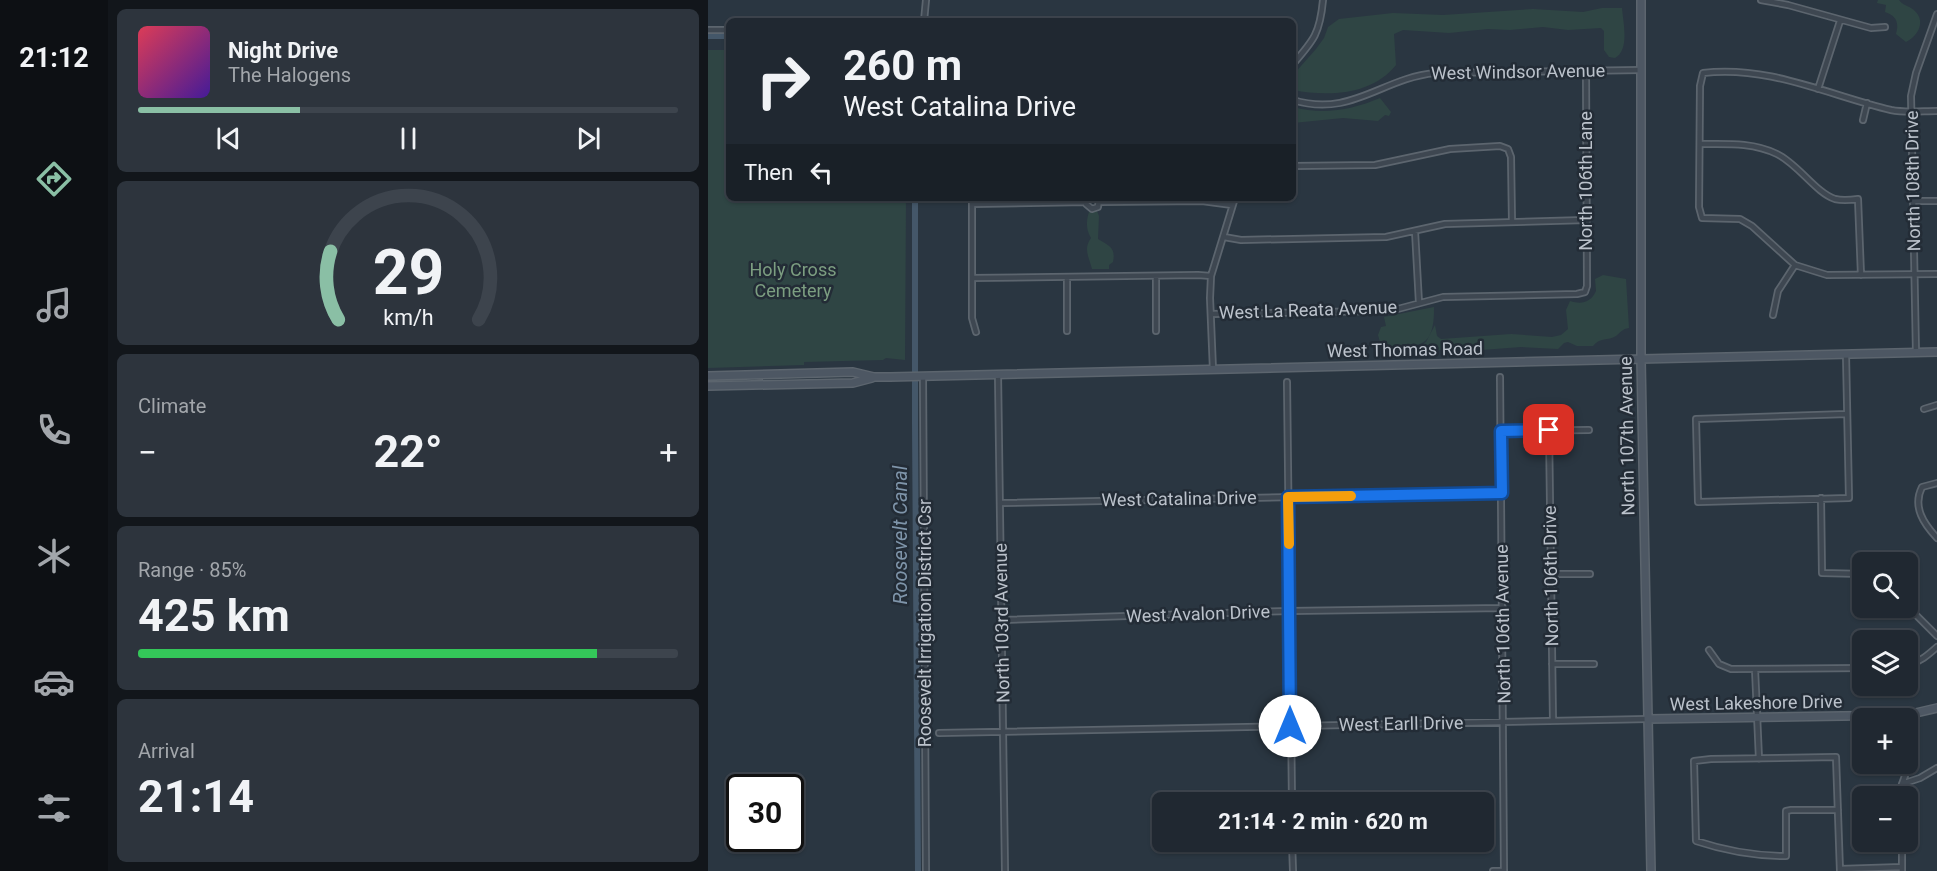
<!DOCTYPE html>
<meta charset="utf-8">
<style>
body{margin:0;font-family:Roboto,sans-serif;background:#2d343d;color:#f1f3f6;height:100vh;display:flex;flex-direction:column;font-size:22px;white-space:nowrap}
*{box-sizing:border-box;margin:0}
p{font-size:20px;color:#a2a6ab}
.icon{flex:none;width:33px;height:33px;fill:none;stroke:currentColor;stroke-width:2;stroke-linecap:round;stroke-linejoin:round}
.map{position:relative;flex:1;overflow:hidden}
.panel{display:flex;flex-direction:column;gap:9px;padding:9px;background:#12161b;width:600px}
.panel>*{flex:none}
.top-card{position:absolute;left:18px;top:18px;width:570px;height:183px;border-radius:9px;box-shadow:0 2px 4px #0004,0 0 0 2px #3d444d;background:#202831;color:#f1f3f6;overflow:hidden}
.controls{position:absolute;left:1144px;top:552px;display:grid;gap:12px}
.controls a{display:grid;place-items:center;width:66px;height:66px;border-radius:9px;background:#202831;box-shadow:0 2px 4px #0004,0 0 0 2px #3d444d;font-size:30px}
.speed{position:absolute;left:18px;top:774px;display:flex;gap:12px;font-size:30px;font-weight:700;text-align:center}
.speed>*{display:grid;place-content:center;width:78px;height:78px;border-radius:50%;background:#202831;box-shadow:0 2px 4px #0004,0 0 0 2px #3d444d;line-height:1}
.speed .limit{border:3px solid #111;border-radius:9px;background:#fff;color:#111}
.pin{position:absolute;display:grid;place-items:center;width:51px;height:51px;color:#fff;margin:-26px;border-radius:12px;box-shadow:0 3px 9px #0006}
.me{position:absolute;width:66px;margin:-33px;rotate:0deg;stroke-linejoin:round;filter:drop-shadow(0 0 4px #0008)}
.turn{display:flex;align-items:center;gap:21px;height:126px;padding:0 18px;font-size:27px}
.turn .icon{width:78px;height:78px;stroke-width:2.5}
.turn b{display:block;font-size:42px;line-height:51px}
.then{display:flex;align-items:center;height:57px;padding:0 18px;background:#0003;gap:12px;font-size:22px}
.big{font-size:45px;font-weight:700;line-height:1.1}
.panel .tile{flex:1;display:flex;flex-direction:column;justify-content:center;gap:9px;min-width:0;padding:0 21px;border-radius:9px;background:#2d343d}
.panel .dial{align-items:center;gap:0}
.dial svg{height:156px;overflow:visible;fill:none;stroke:#3d444d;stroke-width:7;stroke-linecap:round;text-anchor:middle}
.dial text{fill:#f1f3f6;stroke:none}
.song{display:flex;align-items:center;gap:18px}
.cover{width:72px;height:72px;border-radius:9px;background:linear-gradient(135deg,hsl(350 70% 55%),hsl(260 70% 35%))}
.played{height:6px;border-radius:3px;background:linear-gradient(90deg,#8abfa5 30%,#3d444d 30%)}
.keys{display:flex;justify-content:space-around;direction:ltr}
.heat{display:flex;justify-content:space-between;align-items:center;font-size:33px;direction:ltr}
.charge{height:9px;border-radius:4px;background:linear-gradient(90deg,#34c759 85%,#3d444d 0)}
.trip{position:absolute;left:444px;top:792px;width:342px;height:60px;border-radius:9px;background:#202831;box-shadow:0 2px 4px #0004,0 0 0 2px #3d444d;font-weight:700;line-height:60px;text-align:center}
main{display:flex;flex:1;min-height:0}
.tab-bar{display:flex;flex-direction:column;width:108px;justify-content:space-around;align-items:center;background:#0d1014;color:#a2a6ab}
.tab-bar .icon{width:42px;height:42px}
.tab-bar .active{color:#8abfa5}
.tab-bar b{font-size:27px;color:#f1f3f6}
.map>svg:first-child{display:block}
.green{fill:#2f4544}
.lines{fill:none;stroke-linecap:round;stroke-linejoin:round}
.canal{stroke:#445769;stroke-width:6}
.street-casing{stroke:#5c656e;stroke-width:8}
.secondary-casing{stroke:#5c656e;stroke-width:10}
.street{stroke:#3e4751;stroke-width:4.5}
.secondary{stroke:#4d5763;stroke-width:7}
.route-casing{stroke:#114b97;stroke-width:15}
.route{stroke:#1a73e8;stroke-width:10}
.slow{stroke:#f59e0b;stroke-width:10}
.labels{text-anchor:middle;stroke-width:5;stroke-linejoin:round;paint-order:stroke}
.street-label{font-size:18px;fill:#bbc2cb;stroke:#232c36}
.park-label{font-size:18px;fill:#7c9e81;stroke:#232c36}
.water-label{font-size:20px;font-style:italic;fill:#7f95aa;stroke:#232c36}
</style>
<main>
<nav class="tab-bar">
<b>21:12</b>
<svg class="icon active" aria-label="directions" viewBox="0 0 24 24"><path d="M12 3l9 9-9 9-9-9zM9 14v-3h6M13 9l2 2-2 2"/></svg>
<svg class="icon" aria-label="music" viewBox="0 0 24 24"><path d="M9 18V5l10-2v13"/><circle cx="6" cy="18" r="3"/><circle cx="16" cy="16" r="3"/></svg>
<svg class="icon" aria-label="phone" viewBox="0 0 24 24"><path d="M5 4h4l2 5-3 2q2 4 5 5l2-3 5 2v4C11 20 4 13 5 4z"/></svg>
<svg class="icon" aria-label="climate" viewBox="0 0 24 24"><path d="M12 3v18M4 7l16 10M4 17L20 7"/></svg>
<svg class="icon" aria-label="car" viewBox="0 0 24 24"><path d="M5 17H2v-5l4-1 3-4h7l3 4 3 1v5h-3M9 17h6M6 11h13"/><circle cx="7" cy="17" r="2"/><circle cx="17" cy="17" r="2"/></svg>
<svg class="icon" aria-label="filters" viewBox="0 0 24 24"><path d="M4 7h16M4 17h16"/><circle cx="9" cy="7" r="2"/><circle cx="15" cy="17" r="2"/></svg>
</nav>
<section class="panel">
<div class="tile">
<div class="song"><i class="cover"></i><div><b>Night Drive</b><p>The Halogens</p></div></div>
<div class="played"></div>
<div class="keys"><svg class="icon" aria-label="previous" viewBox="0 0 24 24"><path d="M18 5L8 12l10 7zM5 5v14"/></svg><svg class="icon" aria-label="pause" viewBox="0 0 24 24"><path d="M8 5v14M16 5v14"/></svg><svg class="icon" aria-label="next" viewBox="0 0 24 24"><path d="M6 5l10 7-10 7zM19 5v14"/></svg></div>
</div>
<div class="tile dial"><svg viewBox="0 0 100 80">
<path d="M14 69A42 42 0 1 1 86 69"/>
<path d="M14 69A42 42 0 0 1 10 34" stroke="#8abfa5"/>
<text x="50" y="56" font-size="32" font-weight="700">29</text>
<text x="50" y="72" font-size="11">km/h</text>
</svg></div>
<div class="tile"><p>Climate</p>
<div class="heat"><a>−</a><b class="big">22°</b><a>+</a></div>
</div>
<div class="tile"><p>Range · 85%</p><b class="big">425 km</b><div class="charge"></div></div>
<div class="tile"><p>Arrival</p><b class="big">21:14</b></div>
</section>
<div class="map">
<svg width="1229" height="871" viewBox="0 0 1229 871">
<rect width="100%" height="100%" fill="#2a3641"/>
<path class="green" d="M1170,0h21c4,5 7,5 12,8 16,10 9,27 -5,34l-10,-8c3,-11 1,-18 -11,-22l1,-7 -9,-2z
M894,8h20c1,14 8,42 -7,50l-6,-1 -5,-7v-19l-3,-3 -33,2 -25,-3 -33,3 -22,-1 -39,4 -46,-3 -9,4 2,31c-24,30 -67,32 -103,25v-15l23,-26 8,-11 4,-11 11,-8 54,-6 50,2 90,-6 50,3z
M0,50h21v148h177l-1,162 -19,-2 -3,2 -79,2v3l-96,3z
M672,98l11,14 -2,4 -4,-1 -7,6 -35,-3 -50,5v-16c30,8 59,3 87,-9z
M389,211l2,5 -1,23c11,7 18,8 15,23l-4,3v4h-17c-3,-12 -9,-20 -1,-31 -5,-8 -5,-17 -2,-26z
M895,275l23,4 3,49c-7,1 -8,4 -13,8 -8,5 -16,1 -23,10h-16l-9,-4 -4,1 -6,6 -37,-2 -39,3h-70l14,-8 9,-17 2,11 4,3 70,-5 41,3 9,-2 7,-6 -2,-19 4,-9c12,4 21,1 26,-10l-1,-12z
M726,307c0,11 0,30 -12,36 -6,3 -8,1 -12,7l-18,1 -2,-5 -10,-4 -2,-7 3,-8 5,-1 -2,-9z"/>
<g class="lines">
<path class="canal" d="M0,36h21
M207,198v225l3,448"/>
<g class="street-casing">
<path id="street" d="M1053,0l27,5 83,23 14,-1
M216,21l2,-21
M0,30h21
M585,64c21,-24 27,-31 30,-64
M1110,89l22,-68
M585,100c58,18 89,-22 142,-27l206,-3
M1229,111c-15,0 -32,2 -46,-1 -63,-15 -122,-45 -188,-37l-3,13 -1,121 3,11 38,1 12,7 43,39 32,10 110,-1
M1155,120l4,-17
M992,144c26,0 53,-2 77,10 21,10 39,39 58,45 8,2 16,1 23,0l3,76
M585,166l82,-1 75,-16 50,-3 8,3 3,8 1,65
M264,198v120l4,14
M379,198l-1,6 6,5 6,-2 1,-9
M1205,201h24
M392,202l102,-1 30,4
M264,204l114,-2
M707,231l4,72
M516,237l17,3 145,-3 59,-13 141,-4
M448,276v55
M359,277v54
M264,278l226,-3 13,1
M503,314l166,-3 17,-1 49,-13 134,-3 8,-2 2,-6 -1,-216
M1065,315l5,-24 17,-26
M1208,353l-5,-257 5,-23 21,-59
M1138,355l3,143 -151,4 -2,-83 151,-5
M505,370l-3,-72 1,-22 24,-78
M290,374l7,497
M215,376l3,495
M792,377l4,494
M579,382l5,420
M1216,409l13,-4
M841,430l4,291
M793,431l88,-1
M1229,483l-15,4c-10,20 2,37 15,51
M1113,498l1,75 41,1
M292,503l502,-10
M843,574h39
M1200,607l29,29
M293,620l289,-9 213,-3
M1001,650l10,14 12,5 132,-1
M844,664h42
M1200,665c12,-3 20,-10 29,-18
M1047,669l4,90
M231,733l709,-14
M1194,784l18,-6 17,-10
M1194,796v-12l5,-14
M1130,810h-47l-5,1v45c-31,0 -60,-5 -90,-15l-2,-80 17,-2 125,-2 4,114
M584,842l1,29
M1194,842v29
M1132,869l62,-2
M785,871h11"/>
</g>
<g class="secondary-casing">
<path id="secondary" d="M933,0v360l10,511
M0,376l145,-4 21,5h16l1047,-25
M0,386l145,-3 19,-5
M940,719l259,-4 30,-7"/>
</g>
<use href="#street" class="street"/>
<use href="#secondary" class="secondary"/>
</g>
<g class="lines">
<g class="route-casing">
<path id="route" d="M582,726l-2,-229 214,-4 -1,-62 48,-1"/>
</g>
<use href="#route" class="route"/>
<path class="slow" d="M581,544l-1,-47 63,-1"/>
</g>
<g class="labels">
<g class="street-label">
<text transform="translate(810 72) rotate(-1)" y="6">West Windsor Avenue</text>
<text transform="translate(878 181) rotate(-90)" y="6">North 106th Lane</text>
<text transform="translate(1205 181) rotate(-91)" y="6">North 108th Drive</text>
<text transform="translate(600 310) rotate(-2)" y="6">West La Reata Avenue</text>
<text transform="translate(697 350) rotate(-1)" y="6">West Thomas Road</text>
<text transform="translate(919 436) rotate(-91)" y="6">North 107th Avenue</text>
<text transform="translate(471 499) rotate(-1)" y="6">West Catalina Drive</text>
<text transform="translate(843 576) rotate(-91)" y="6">North 106th Drive</text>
<text transform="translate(490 614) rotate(-2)" y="6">West Avalon Drive</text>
<text transform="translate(217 623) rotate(-90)" y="6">Roosevelt Irrigation District Csr</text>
<text transform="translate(294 623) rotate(-91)" y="6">North 103rd Avenue</text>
<text transform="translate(795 624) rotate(-91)" y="6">North 106th Avenue</text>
<text transform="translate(1048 703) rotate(-1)" y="6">West Lakeshore Drive</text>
<text transform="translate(693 724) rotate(-1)" y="6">West Earll Drive</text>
</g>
<g class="park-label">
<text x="85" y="276">Holy Cross<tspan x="85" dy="21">Cemetery</tspan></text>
</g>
<g class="water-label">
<text transform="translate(192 535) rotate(-90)" y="7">Roosevelt Canal</text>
</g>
</g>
</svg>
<div class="controls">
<a><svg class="icon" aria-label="search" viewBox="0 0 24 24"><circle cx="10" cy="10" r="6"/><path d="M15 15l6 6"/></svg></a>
<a><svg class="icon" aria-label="layers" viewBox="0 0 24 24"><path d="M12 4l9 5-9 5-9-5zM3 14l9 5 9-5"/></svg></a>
<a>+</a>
<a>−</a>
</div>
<div class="speed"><div class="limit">30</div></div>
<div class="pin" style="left:841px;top:430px;background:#d93025"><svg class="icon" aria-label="arrive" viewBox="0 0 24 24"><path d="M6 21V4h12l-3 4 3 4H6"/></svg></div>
<svg class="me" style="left:582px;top:726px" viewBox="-20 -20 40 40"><circle r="19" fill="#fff"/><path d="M0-13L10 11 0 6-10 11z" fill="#1a73e8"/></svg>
<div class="trip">21:14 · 2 min · 620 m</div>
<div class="top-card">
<div class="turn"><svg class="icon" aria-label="right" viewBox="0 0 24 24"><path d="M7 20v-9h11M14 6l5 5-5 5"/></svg><div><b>260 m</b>West Catalina Drive</div></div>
<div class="then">Then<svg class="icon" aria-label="left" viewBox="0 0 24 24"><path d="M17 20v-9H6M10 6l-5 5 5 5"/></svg></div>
</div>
</div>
</main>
